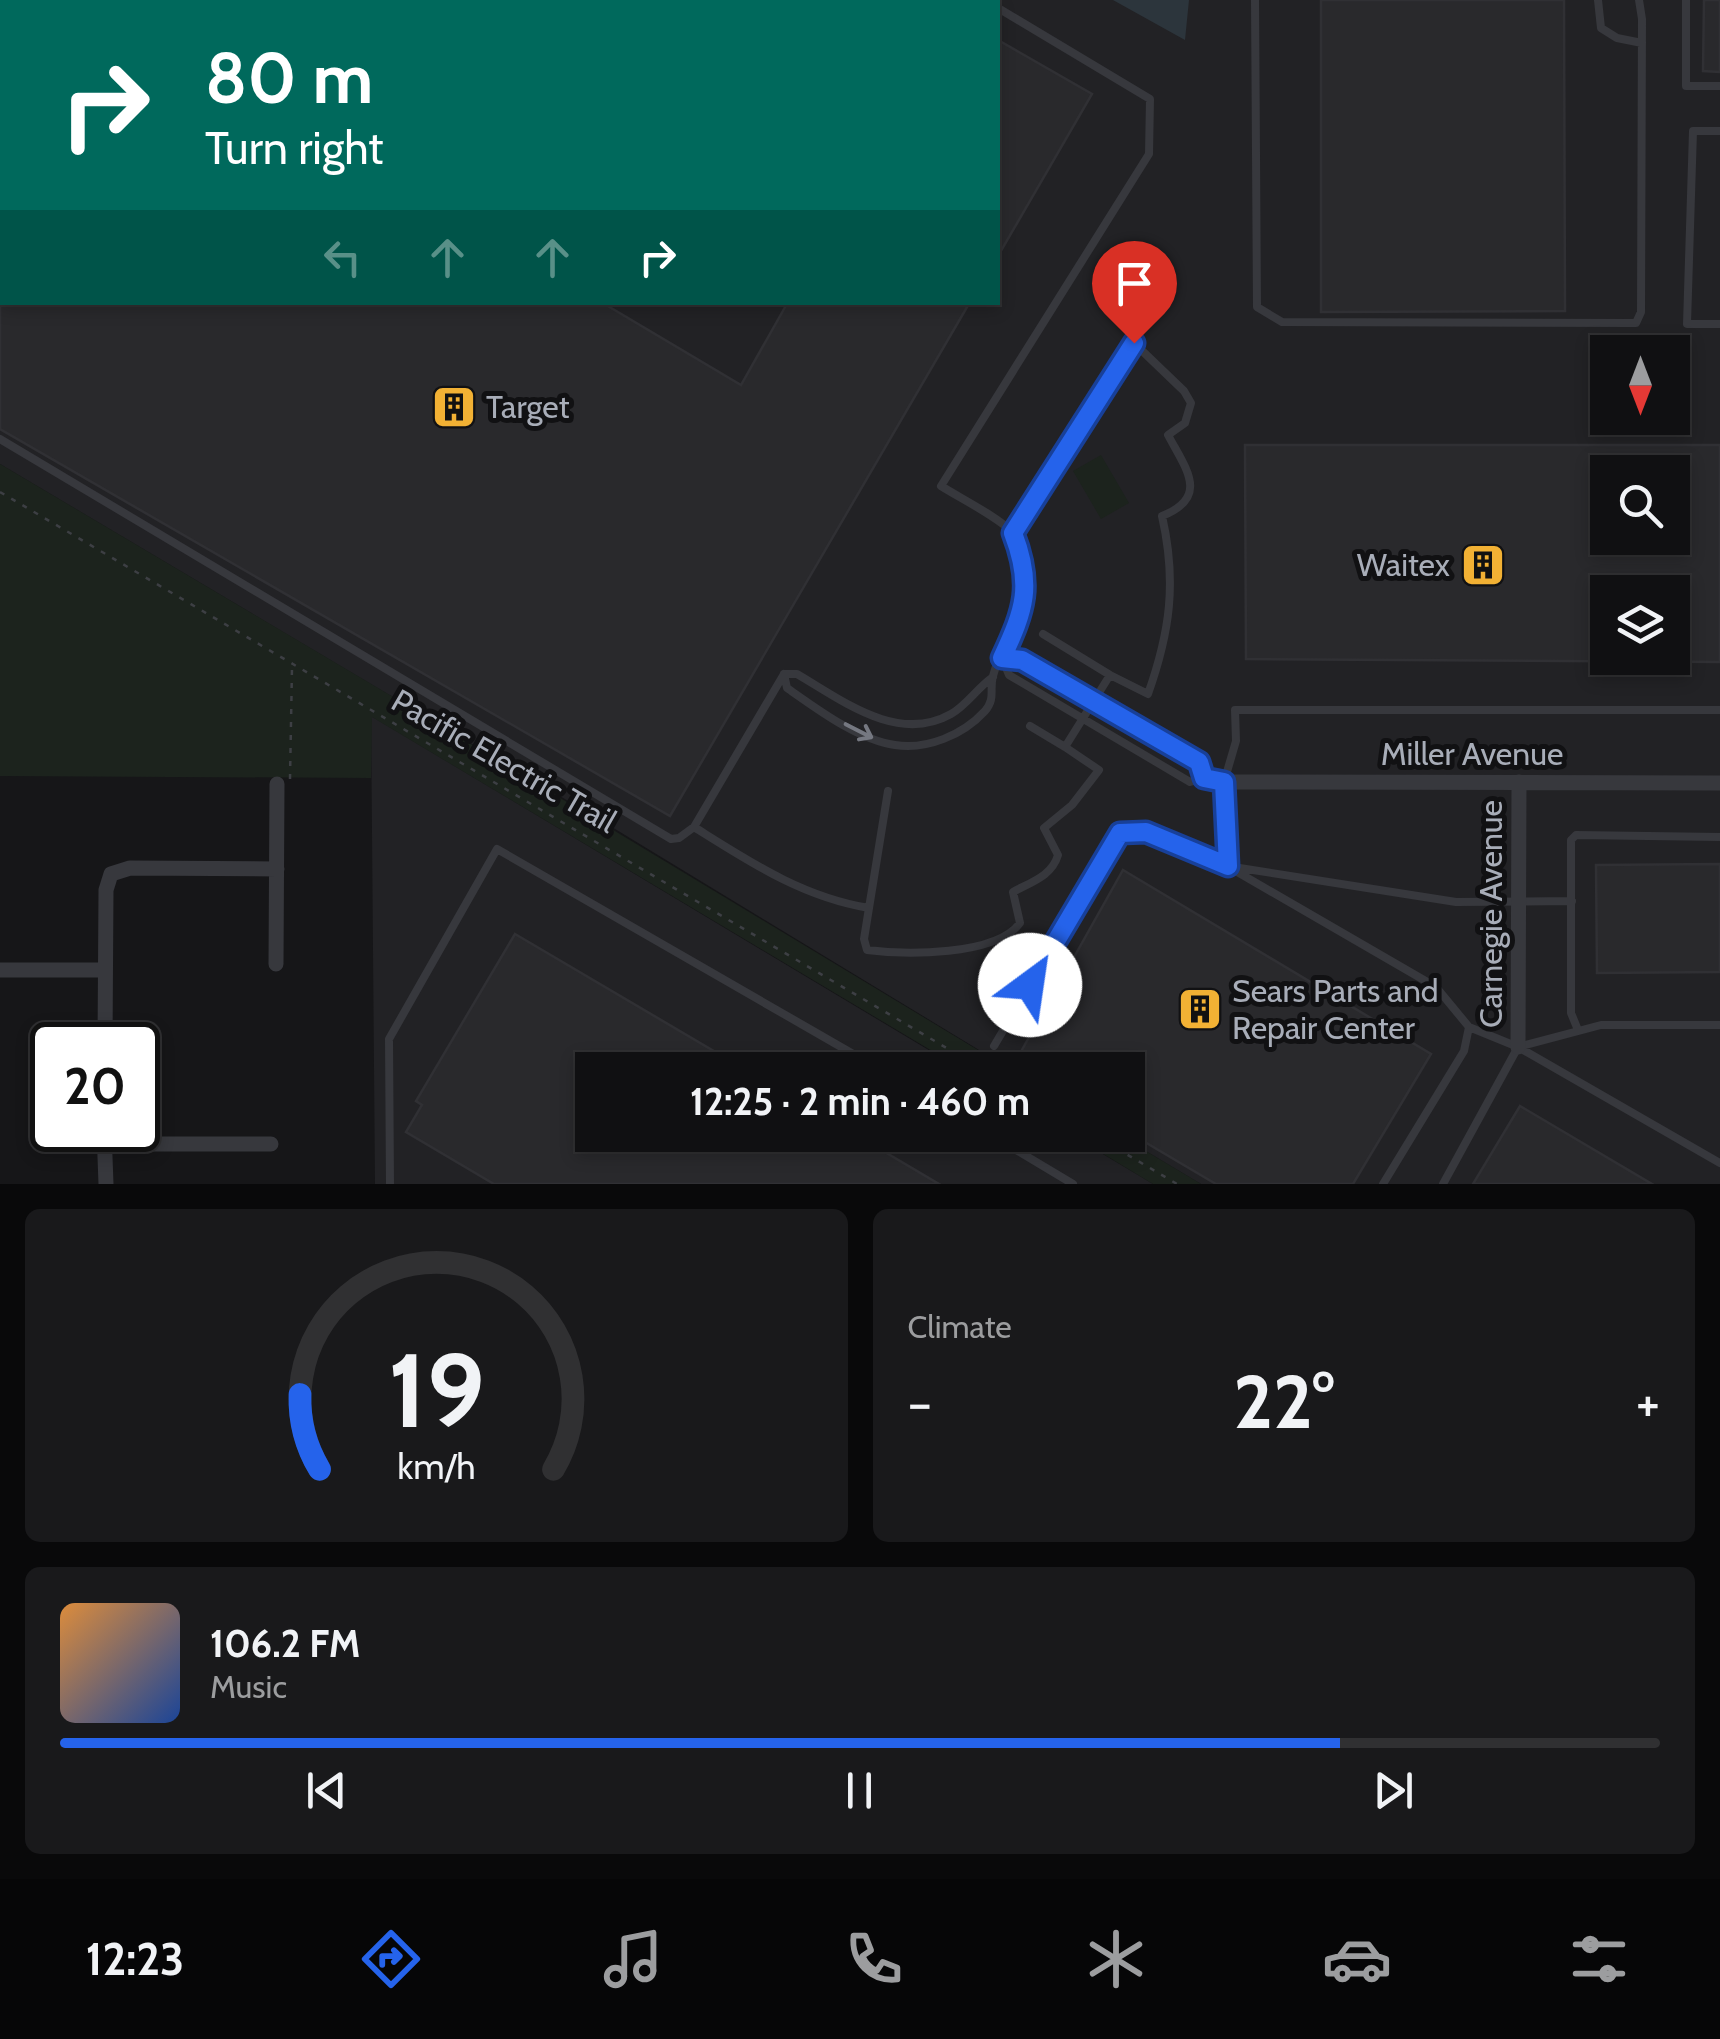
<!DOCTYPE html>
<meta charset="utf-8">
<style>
body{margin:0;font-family:Cabin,sans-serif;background:#19191b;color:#f1f3f6;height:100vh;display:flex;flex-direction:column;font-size:38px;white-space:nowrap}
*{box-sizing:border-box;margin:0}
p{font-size:32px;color:#9c9d9f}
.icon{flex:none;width:55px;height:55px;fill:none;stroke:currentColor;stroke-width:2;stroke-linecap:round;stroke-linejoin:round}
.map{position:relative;height:1184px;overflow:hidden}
.panel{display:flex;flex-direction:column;gap:25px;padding:25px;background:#09090a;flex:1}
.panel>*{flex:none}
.hud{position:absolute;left:0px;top:0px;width:1000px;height:305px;box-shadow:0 5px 15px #0003,0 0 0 2px #303032;background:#00695c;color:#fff;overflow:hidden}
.needle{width:65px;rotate:180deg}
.tools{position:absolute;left:1590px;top:335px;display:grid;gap:20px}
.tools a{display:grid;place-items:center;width:100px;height:100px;border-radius:0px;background:#101012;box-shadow:0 5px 15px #0003,0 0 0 2px #303032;font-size:50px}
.speed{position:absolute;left:30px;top:1022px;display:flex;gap:20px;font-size:50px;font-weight:700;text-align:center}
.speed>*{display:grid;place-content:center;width:130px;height:130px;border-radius:50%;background:#101012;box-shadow:0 5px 15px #0003,0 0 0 2px #303032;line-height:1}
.speed .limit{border:5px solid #111;border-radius:15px;background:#fff;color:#111}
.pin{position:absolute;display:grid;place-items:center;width:85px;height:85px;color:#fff;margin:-102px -42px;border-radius:50% 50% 50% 0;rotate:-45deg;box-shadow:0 0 10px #0007}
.pin .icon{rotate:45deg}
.me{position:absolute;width:110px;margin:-55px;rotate:31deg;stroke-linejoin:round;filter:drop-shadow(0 0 8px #0008)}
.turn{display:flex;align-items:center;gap:35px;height:210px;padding:0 40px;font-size:45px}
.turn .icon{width:130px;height:130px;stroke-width:2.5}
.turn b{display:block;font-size:70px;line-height:85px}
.lanes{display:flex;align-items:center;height:95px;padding:0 40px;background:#0003;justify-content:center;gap:50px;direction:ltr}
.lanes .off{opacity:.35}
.big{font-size:75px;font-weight:700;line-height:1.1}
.panel .widget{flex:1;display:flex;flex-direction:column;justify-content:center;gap:15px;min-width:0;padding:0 35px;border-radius:15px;background:#19191b}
.panel .dial{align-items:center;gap:0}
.dial svg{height:260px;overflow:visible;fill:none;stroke:#303032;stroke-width:7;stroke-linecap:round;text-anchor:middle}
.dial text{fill:#f1f3f6;stroke:none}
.song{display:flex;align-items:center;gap:30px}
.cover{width:120px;height:120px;border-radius:15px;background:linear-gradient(135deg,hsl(30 70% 55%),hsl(220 70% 35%))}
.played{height:10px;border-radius:5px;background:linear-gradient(90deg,#2563eb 80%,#303032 80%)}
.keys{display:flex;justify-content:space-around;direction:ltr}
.heat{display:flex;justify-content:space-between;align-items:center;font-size:55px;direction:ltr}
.panel .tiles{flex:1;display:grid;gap:25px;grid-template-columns:1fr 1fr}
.widget:last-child{grid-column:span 2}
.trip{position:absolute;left:575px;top:1052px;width:570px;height:100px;border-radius:0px;background:#101012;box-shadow:0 5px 15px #0003,0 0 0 2px #303032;font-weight:700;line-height:100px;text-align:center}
.tab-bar{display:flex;height:160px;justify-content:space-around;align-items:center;background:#060607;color:#9c9d9f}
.tab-bar .icon{width:70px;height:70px}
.tab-bar .on{color:#2563eb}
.tab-bar b{font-size:45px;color:#f1f3f6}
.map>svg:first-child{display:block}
.built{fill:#222225;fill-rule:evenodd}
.green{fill:#1c231d}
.water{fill:#2c353c}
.building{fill:#29292c;stroke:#303034;stroke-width:2.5;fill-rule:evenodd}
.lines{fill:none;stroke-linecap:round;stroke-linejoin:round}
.path{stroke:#3d3f44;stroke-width:2.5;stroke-dasharray:5 8;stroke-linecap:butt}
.service{stroke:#37383d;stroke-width:8}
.minor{stroke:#37383d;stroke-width:15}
.oneway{stroke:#757881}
.route-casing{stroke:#184099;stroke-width:25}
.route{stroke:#2563eb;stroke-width:18}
.labels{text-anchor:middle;stroke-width:10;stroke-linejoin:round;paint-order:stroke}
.poi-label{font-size:32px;fill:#a8adb8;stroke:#111113;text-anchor:start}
.street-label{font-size:32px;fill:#a8adb8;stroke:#111113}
</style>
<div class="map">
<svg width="1720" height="1184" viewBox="0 0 1720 1184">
<rect width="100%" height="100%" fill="#161618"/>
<path class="built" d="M0,0h1720v1184h-519l-82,-49h9v-65h-116l-410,-249 -602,-357zM2,2h996v300h-996zM1608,352h64v66h-64zM1608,472h64v66h-64zM1608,592h64v66h-64z
M371,716l591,354h-370v65h479l82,49h-778z"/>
<path class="green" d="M1101,455l28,48 -28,16 -28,-48z
M0,464l378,224 633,382h-47l-592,-353 -1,61 -371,-2z
M1072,1135h47l82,49h-48z"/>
<path class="water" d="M1113,0h76l-4,40z"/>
<path class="building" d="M0,0l90,2h-88v300h599l140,83 47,-83h182l-300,514 -670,-387z
M1321,0h243l1,311 -244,1z
M1704,0h16v72l-17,-1z
M998,40l94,54 -94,162z
M1245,445h475v217l-474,-3zM1608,472h64v66h-64zM1608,592h64v66h-64z
M1720,864v108l-123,1 -1,-108z
M1123,870l308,184 -78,130h-137l-88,-52v-62h-105l-9,-6z
M515,934l231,136h-154v65h264l83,49h-445l-88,-52 16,-27 -6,-4z
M1520,1106l132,78h-179z"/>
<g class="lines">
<path class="path" d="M0,492l984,578
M290,779l2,-112
M1094,1135l83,49"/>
<path class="service" d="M224,0l4,2
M486,0l4,2
M748,0l4,2
M983,0l5,2
M1255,0l2,307 25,15 354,1 5,-11 1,-293 -3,-19
M1598,0l3,28 16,10 25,5
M1686,0v86h34
M887,2l1,-2
M1720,131h-27l-6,193h33
M0,439l671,400 8,-1 15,-11 90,-153
M1043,634l67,41
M1002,658l7,17 181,107 14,-4 20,4
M1002,658l21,2 176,101 5,17
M784,674l3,14c30,21 71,52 108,57 32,5 68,-10 90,-34 11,-13 4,-21 8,-35 12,-46 47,-71 27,-123 -2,-6 -4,-16 -8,-21 -14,-15 -52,-34 -71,-46l208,-332 1,-55 -152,-91
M784,674h13c46,27 101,70 154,40 16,-9 26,-26 42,-37
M1030,726l35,21
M694,827c56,35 108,70 175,81l-5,31 3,11c38,5 129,6 153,-27l-7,-31c18,-10 39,-16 45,-37l-14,-27 28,-23 27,-35 -34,-23 45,-72 38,19c22,-62 29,-112 14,-178 48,-19 24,-47 6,-81l17,-12 6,-20 -7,-12 -50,-48 -121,190
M869,908l19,-117
M1469,1027l49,20 202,116
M1578,1030l-7,-17v-173l5,-5 144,2
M994,1046l126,-213 25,-2 82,35 229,36 116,-1
M991,1135l82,49
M390,1184l-1,-145 108,-190 384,221
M1383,1184l81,-133 5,-24 -33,-40 -209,-121 -3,-84 12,-41 -1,-31h485
M1443,1184l75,-137 83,-22h119"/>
<path class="minor" d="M1224,782l496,1
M276,964l1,-180
M0,970h105
M105,1045l1,-155 5,-16 19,-6 147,1
M1518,1047l1,-265
M104,1130l2,54
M104,1144h167"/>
</g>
<defs><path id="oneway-shaft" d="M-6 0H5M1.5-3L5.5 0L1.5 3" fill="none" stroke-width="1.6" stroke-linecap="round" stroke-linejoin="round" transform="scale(2.5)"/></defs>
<use class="oneway" href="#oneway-shaft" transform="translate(859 731) rotate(27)"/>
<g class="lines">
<g class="route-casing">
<path id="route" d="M1030,985l90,-152 26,-1 82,34 -4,-84 -20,-4 -5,-16 -177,-102 -20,-2c23,-49 31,-73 11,-125l121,-190"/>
</g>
<use href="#route" class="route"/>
</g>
<defs>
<g id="building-square" transform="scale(2.25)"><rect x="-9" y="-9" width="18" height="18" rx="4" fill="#f2b134" stroke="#111113"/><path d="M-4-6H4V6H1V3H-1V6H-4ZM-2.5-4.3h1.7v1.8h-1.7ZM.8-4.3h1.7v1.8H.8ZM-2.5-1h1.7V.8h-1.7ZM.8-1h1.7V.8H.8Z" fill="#111"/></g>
</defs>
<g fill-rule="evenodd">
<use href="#building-square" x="454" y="407"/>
<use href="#building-square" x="1483" y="565"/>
<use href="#building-square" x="1200" y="1009"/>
</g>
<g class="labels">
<g class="poi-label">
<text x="486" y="418">Target</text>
<text x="1450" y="576" text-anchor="end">Waitex</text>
<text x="1232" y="1002">Sears Parts and<tspan x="1232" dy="37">Repair Center</tspan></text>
</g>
<g class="street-label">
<text x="1472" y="765">Miller Avenue</text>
<text transform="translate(504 761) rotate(30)" y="11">Pacific Electric Trail</text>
<text transform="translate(1491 914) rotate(-90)" y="11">Carnegie Avenue</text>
</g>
</g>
</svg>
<div class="tools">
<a><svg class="needle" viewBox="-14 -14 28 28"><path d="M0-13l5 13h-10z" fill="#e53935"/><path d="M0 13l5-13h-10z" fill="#9c9d9f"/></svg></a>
<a><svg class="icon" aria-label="search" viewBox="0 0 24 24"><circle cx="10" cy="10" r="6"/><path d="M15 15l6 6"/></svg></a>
<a><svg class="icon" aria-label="layers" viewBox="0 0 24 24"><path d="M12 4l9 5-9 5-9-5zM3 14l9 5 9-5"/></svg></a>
</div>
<div class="speed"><div class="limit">20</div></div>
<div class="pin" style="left:1134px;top:343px;background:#d93025"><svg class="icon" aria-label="arrive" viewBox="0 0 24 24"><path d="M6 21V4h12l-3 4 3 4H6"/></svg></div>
<svg class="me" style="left:1030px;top:985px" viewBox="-20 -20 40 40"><circle r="19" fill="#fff"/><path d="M0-13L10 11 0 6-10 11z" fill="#2563eb"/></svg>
<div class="trip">12:25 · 2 min · 460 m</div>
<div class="hud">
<div class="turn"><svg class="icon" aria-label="right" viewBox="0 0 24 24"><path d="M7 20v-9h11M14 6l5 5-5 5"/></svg><div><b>80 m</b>Turn right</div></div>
<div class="lanes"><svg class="icon off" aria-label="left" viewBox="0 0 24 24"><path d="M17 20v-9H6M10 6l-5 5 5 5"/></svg><svg class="icon off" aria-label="ahead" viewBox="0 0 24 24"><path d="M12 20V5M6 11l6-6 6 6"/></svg><svg class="icon off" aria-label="ahead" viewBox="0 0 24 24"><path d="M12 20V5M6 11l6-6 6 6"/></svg><svg class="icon" aria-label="right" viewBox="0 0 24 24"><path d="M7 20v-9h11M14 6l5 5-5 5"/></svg></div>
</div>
</div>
<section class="panel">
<div class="tiles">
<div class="widget dial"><svg viewBox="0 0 100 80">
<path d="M14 69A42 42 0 1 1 86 69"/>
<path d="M14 69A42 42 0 0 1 8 46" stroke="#2563eb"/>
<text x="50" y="56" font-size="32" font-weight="700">19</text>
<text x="50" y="72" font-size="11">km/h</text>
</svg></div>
<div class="widget"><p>Climate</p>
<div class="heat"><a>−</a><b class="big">22°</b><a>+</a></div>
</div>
<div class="widget">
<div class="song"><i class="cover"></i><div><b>106.2 FM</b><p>Music</p></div></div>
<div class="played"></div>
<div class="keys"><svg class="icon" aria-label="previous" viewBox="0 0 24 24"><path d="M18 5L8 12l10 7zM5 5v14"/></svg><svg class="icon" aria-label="pause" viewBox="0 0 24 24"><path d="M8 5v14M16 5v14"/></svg><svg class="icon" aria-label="next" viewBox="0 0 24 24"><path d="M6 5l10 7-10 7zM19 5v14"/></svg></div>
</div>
</div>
</section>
<nav class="tab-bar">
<b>12:23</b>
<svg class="icon on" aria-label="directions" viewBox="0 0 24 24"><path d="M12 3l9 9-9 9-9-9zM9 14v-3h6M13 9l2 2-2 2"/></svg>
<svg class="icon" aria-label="music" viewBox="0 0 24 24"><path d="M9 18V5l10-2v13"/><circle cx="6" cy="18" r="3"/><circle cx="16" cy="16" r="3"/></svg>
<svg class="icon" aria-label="phone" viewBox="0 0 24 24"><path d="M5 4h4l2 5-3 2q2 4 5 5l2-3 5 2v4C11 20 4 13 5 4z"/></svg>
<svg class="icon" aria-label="climate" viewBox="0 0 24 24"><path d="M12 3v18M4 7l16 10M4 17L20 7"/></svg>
<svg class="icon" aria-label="car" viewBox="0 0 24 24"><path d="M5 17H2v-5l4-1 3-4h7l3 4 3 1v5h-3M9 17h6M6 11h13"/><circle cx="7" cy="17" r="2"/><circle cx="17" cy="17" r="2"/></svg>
<svg class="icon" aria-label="filters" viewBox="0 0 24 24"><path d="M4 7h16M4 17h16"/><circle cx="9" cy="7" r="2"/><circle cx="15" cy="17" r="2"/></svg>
</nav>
